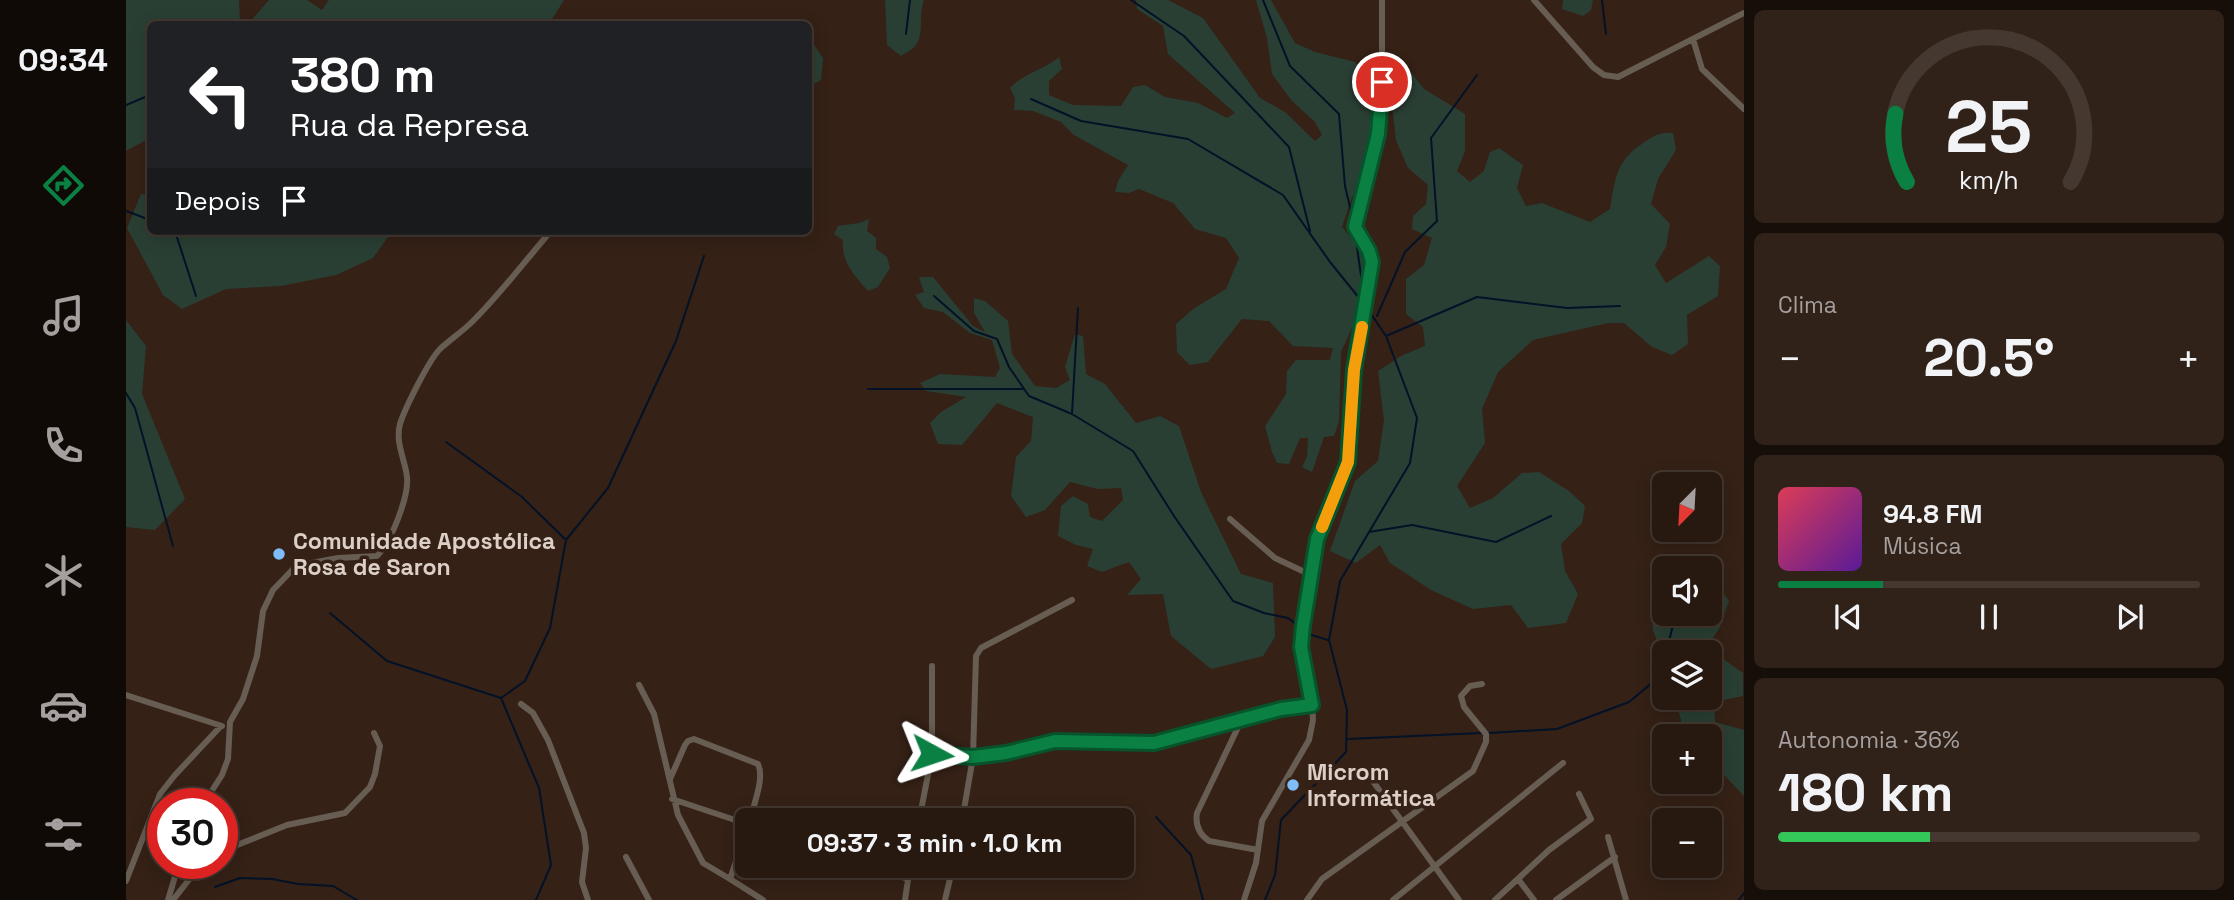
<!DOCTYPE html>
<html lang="pt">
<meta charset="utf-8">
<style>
body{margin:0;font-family:"Space Grotesk",sans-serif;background:#302219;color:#f1f3f6;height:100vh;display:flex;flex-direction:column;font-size:26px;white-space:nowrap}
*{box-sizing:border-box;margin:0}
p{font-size:23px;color:#a5a09f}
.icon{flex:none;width:38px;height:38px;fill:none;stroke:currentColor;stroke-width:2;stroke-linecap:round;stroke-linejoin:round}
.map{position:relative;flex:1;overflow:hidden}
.side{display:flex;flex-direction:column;gap:10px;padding:10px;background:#160e09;width:490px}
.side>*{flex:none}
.top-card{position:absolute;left:21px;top:21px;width:665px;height:214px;border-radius:10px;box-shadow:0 4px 18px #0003,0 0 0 2px #443830;background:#202124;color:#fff;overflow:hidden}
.needle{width:46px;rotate:204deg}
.controls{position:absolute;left:1526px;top:472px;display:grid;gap:14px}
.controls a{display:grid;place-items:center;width:70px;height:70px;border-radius:10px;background:#281910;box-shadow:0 4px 18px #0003,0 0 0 2px #443830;font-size:35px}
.speed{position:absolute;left:21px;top:788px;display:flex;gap:14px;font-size:35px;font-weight:700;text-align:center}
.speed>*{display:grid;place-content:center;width:91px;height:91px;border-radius:50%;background:#281910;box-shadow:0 4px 18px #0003,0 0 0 2px #443830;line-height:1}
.speed .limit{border:10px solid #d22;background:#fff;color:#111}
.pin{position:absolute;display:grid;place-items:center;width:60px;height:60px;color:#fff;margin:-30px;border:4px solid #fff;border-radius:50%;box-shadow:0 2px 7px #0007}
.me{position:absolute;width:77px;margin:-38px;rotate:95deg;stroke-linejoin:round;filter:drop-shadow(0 0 5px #0008)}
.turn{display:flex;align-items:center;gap:24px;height:147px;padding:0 28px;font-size:32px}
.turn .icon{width:91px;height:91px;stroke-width:2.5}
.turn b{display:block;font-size:49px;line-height:60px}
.then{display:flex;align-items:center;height:66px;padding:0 28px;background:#0003;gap:14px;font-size:26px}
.big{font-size:52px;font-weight:700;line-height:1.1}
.side .widget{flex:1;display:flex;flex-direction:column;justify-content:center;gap:10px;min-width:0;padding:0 24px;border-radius:10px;background:#302219}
.side .dial{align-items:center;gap:0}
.dial svg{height:182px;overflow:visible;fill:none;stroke:#443830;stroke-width:7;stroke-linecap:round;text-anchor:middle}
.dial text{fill:#f1f3f6;stroke:none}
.song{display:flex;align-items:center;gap:21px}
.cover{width:84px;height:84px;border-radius:10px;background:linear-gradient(135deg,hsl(350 70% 55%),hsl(270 70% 35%))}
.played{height:7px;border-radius:4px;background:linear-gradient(90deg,#0b8043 25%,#443830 25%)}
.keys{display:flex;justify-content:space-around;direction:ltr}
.heat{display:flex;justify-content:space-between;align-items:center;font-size:38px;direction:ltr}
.charge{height:10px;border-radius:5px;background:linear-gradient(90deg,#34c759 36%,#443830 0)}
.trip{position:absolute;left:609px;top:808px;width:399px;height:70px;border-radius:10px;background:#281910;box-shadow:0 4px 18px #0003,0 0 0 2px #443830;font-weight:700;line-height:70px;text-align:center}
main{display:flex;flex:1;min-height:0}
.tabs{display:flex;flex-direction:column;width:126px;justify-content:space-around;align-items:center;background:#100a06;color:#a5a09f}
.tabs .icon{width:49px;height:49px}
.tabs .selected{color:#0b8043}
.tabs b{font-size:32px;color:#f1f3f6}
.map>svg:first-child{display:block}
.green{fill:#2a3f34}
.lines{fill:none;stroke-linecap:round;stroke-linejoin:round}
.stream{stroke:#031227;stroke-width:2}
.minor{stroke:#675d52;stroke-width:6}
.route-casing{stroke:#07532c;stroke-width:18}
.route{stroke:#0b8043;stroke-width:12}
.slow{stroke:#f59e0b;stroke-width:12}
.poi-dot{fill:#7ebdf9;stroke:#352116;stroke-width:2.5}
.labels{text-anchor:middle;stroke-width:7;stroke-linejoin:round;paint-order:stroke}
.poi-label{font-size:23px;font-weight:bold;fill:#dccfc7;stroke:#352116;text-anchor:start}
</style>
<main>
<nav class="tabs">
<b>09:34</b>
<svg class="icon selected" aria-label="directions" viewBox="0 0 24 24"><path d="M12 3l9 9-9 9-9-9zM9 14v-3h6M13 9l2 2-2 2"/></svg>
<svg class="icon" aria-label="music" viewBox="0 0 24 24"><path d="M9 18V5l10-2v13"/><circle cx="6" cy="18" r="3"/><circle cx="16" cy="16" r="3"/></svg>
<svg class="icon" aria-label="phone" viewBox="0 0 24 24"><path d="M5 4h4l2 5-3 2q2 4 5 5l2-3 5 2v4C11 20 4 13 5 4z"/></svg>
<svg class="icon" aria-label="climate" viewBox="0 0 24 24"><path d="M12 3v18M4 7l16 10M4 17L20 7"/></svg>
<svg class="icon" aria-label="car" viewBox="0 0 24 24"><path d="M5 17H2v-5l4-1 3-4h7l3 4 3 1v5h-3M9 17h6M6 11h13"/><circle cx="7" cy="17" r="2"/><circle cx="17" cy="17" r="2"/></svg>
<svg class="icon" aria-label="filters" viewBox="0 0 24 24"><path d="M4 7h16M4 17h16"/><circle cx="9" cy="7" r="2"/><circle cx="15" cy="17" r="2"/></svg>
</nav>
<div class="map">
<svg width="1618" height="900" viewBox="0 0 1618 900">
<rect width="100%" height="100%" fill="#352116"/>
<path class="green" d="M0,0h113l1,24h-90v114l-24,13z
M143,0h38l15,10 7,-10h235l-15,24h-301z
M759,0h39c-6,14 1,35 -9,46 -3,4 -10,7 -14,10l-14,-11z
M1010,0h32l35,18 57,80 25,14 30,29 7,-6 -7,-13 -23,-21 -20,-27 -5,-36 -11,-38h15l24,43 20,9 40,10 13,15 6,62 -6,36 -16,22 -10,30 22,26 -9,68 -14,31 -2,69 -5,15 -10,1 -12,35 -10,-5 5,-10 1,-19h-8l-11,26 -12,-1 -5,-11 -7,-26 21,-32 1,-23 9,-11h34l3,-12 -40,-2 -24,-25 -27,-2 -34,43 -18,3 -13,-13 -1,-28 17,-15 33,-20 13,-31 -13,-20 -31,-9 -22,-26 -34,-14 -10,4 -14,-1 3,-11 10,-16 -54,-30 -13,-13 -28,-11 -19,-1 1,-12 -5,-10c14,-15 34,-18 49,-31l3,12 -13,12v14l24,10 48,1 12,-19 12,-2 20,12 33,6 29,15 8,-5 -67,-59 -5,-28 -26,-17z
M1437,0h30l-2,10 -8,6 -21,-7z
M683,42h3l11,16 -2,22 -9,5 -3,-3z
M1274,58l24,31 41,25v37l-8,20 13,11 14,-11 6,-19 9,-4 24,17 -6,23 9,18 16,-3 48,19 20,-13c5,-30 6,-48 33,-66 11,-7 16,-11 30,-10l3,17 -18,29 -7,25 19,20 -4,23 -11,18 11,18 43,-27 11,10 -2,30 -31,19 1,29 -16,11 -20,-8 -28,-24h-16l-75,17 -35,32 -16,37 3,34 -28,43 13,22 23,-10 29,-25 17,-1 30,19 16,15 -3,17 -21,21 4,27 13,23 -12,29 -38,5 -17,-23 -38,4 -42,-19 -41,-27 -10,-18 -24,18 -26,-12 25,-70 23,-20 6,-41 -6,-49 23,-15 24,-10 -2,-19 -17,-13v-35l18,-14 8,-27 -20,-9 1,-13 13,-12 2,-19 -20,-17 -12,-28 -9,-77z
M15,194l9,1v36h230l8,6 -15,21 -37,17 -55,11 -55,3 -44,20 -19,-14 -36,-67z
M743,219l-2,12 9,7v11l11,8 3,11 -12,19 -10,4c-14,-16 -27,-29 -25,-51l-9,-6 4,-8 21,-3z
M793,277h14l40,49 12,6 -11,-19v-15l11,3 23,20 4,33 23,32 21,2 14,-8 -5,-13 10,-33 8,2 3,38 19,10 31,39 24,-7 19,10 22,66 40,82 32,9 2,54 -12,19 -52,13 -40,-33 -8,-42 -36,1 14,-16 -12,-17 -27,10 -15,-6 6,-17 -17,-4 -18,-9 3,-30 12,-10 15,8 2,13 12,4 21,-21 -2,-12 -23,1 -28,-7 -25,28 -19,7 -15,-21 5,-39 15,-16 2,-24 -36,-14 -35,42 -24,-1 -8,-21 11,-11 25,-15 -40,-6 -6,-8 20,-9 55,3 5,-9 -8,-28 -22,-7 -27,-21 -19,-4 -9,-13 9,-3z
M0,320l20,26 -4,48 43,105 -30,31 -29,-3z
M1584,579h3l16,22 -10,28 -13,18 37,26v23l-29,6 1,20 29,8v66l-34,-36v-23l-25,-2 -10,-37h35v-45h-46v7l-11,-30 -2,-30 13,-11v25h46z"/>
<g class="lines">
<path class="stream" d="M1005,0l53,36 105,111 21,84
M1137,0l27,66 49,48 6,72 9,38
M1476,0l4,34
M780,34l4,-34
M905,99l50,22 107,18 95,56 47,67 34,42
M0,105l24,-10
M0,211l24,9
M49,231l21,65
M1229,233l9,64
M808,296l40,35 23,8 12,28 20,29 43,18 61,37 41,65 59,85 31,12 24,5 12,9
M1251,316l28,-64 32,-31 -6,-83 46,-63
M1260,336l91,-39 90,11 53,-2
M742,389h156
M0,393l9,15 38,138
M946,414l6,-106
M320,442l76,55 44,43
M1243,532l43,-7 84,17 55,-26
M204,613l57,48 114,37
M1178,631l4,3 20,6
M1540,653l8,-32 6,-7
M1362,733l69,-4 72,-27 30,-25 5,-20
M1222,739l134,-6
M1030,817l35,38 12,45
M89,887l25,-9 32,1 26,5 35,2 24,14
M410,900l15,-35 -12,-77 -38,-90 24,-17 25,-53 16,-88 42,-52 68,-147 28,-85
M1139,900l10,-25 6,-55 65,-68 1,-42 -18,-70 11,-59 70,-118 7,-45 -31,-82 -19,-28
M1613,900l5,-7"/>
<path class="minor" d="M1408,0l59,67 11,8 14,2 126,-64
M1567,39l9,30 42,40
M1104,519l45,39 36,17
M513,685l15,29 24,101 25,48 27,16
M0,695l96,31
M395,704l12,9 15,27 36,93 2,15 -4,34 6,18
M1116,719l-45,94c-2,12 2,21 12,28l49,9
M806,754l41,3 33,-4 49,-12 99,2 127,-34 31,-4
M1238,769l95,131
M544,779l15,-34 3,-4 6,-2 64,25c7,15 -5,41 -8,57
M546,799l75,25
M78,803l18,-28 6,-16 2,-37 13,-23 14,-43 6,-45 10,-21 23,-24 42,-8 39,-2c14,-14 32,-59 30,-79 -2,-18 -12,-34 -7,-53 5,-16 29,-64 40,-75 11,-10 23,-18 33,-28 28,-28 52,-60 78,-90
M793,821l13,-67v-88
M836,821l11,-64 3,-101 5,-8 91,-48
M621,829l-17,50 33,21
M1482,837l18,63
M96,851l65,-26 58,-12 25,-26 5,-13 5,-28 -6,-13
M500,857l23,43
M742,866l40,13
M1392,879l16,21
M0,881l34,-87 15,-19 45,-48
M42,900l11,-37
M47,900l29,-37
M779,900l5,-34
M819,900l8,-34
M1118,900l12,-37 6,-42 47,-81 4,-20 -1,-15 -11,-58 2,-21 14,-87 31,-77 7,-92 17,-108 -3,-10 -14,-25 23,-94 4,-33v-100
M1181,900l15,-21 151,-108 13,-29v-8l-22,-27 -3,-11 9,-10 12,-2
M1267,900l170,-137
M1369,900l54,-50 42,-31 -12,-25
M1430,900l59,-43"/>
</g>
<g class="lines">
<g class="route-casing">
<path id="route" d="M806,754l41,3 33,-4 49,-12 99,2 127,-34 31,-4 -11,-58 2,-21 14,-87 31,-77 6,-92 18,-108 -3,-11 -14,-24 23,-93 4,-52"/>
</g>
<use href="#route" class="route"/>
<path class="slow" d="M1196,527l26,-65 6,-92 8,-43"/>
</g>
<g class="poi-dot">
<circle cx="153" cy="554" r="7"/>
<circle cx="1167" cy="785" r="7"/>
</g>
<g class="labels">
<g class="poi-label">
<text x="167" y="549">Comunidade Apostólica<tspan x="167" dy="26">Rosa de Saron</tspan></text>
<text x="1181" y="780">Microm<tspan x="1181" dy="26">Informática</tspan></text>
</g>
</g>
</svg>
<div class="controls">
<a><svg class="needle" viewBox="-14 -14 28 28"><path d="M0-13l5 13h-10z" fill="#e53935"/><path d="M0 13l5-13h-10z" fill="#a5a09f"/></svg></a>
<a><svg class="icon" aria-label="sound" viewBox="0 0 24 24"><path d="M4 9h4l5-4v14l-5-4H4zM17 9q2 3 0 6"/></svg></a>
<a><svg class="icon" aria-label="layers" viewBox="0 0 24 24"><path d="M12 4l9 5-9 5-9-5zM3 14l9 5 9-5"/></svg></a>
<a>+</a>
<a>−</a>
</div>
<div class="speed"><div class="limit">30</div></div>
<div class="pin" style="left:1256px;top:82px;background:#d93025"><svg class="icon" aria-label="arrive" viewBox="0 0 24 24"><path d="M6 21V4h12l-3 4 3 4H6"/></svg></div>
<svg class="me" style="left:806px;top:754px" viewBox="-20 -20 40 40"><path d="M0-17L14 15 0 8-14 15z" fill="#0b8043" stroke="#fff" stroke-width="4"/></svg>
<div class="trip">09:37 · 3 min · 1.0 km</div>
<div class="top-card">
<div class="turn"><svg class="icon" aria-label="left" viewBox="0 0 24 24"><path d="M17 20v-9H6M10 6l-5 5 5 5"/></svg><div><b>380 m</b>Rua da Represa</div></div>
<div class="then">Depois<svg class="icon" aria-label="arrive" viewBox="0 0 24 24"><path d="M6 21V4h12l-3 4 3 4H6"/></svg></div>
</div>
</div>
<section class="side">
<div class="widget dial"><svg viewBox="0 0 100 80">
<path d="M14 69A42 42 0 1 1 86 69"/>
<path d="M14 69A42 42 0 0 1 9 39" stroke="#0b8043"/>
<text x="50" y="56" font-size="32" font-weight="700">25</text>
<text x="50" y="72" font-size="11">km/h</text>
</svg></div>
<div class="widget"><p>Clima</p>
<div class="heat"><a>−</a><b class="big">20.5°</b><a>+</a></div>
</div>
<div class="widget">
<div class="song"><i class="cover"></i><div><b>94.8 FM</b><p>Música</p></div></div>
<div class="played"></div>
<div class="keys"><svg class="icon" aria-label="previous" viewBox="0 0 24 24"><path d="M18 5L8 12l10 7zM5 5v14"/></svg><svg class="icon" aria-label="pause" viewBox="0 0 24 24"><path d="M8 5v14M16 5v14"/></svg><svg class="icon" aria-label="next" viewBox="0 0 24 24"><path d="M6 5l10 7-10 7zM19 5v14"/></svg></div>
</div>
<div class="widget"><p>Autonomia · 36%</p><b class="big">180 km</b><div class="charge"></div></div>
</section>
</main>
